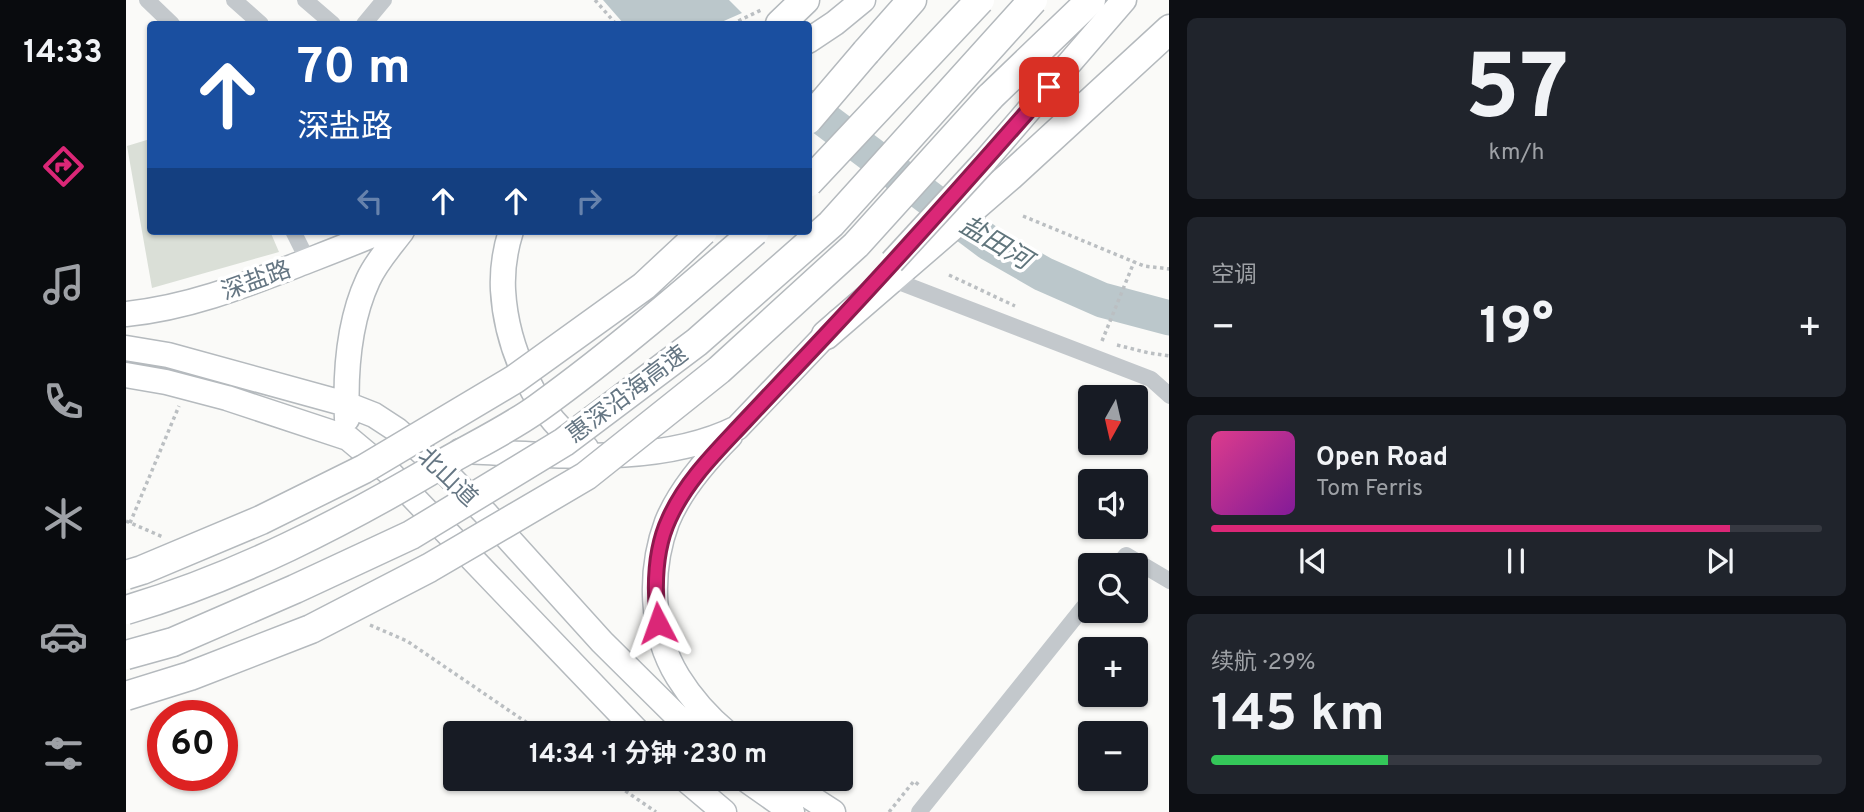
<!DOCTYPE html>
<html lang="zh">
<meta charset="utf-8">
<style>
body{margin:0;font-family:Overpass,"Noto Sans SC",sans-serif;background:#20242c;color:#f1f3f6;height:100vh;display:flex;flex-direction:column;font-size:26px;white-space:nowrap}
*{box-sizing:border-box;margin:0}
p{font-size:23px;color:#9ea1a6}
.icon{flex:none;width:38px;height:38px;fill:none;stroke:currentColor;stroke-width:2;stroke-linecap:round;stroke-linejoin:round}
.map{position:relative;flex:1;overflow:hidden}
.panel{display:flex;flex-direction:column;gap:18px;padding:18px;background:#0d0f14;width:695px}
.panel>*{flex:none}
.hud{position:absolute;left:21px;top:21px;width:665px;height:214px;border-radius:7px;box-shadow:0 2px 5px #0004;background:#1a4fa0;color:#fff;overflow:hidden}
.needle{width:46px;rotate:188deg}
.controls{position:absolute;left:952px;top:385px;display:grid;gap:14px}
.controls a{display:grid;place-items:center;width:70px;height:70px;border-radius:7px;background:#171b24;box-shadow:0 2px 5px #0004;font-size:35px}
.speed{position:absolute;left:21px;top:700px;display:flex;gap:14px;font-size:35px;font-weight:700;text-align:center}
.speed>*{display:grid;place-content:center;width:91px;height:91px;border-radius:50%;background:#171b24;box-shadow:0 2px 5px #0004;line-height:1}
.speed .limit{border:10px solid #d22;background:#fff;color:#111}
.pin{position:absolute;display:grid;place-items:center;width:60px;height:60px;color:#fff;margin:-30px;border-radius:14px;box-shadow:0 4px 10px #0006}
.me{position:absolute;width:77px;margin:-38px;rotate:356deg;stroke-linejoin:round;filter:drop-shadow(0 0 5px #0008)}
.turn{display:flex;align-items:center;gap:24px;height:147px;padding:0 35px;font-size:32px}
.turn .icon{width:91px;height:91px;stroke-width:2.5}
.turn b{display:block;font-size:49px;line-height:60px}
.lanes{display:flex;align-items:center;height:66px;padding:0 35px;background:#0003;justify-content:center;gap:35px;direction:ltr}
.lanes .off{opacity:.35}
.big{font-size:52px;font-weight:700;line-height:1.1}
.panel .tile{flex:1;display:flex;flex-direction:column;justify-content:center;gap:10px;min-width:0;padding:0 24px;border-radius:10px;background:#20242c}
.panel .dial{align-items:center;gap:0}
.dial b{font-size:91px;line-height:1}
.song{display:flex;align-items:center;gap:21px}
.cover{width:84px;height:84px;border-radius:10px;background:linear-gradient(135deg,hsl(330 70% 55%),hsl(290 70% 35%))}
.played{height:7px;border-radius:4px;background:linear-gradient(90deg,#db2777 85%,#363941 85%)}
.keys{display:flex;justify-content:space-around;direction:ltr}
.heat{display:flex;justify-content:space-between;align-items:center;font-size:38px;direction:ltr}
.charge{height:10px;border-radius:5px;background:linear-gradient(90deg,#34c759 29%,#363941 0)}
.trip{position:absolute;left:317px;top:721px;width:410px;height:70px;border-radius:7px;background:#171b24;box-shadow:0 2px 5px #0004;font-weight:700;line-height:70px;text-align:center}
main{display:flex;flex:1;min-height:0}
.tabs{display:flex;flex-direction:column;width:126px;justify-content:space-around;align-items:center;background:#090b0e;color:#9ea1a6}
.tabs .icon{width:49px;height:49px}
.tabs .on{color:#db2777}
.tabs b{font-size:32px;color:#f1f3f6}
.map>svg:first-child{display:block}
.green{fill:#dadfd7}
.water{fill:#bbc7cb}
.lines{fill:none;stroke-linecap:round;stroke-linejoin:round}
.river{stroke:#bbc7cb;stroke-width:35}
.primary-casing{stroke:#b5babe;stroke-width:27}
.motorway-casing{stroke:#b4b9bd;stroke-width:31}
.path{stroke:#bbbfc2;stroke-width:3.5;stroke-dasharray:3.5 3.5;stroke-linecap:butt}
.minor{stroke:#c3c8cc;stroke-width:16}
.primary{stroke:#fff;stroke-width:24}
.motorway{stroke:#fff;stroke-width:28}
.primary-bridge-casing{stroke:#b5babe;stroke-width:27;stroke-linecap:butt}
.motorway-bridge-casing{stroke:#b4b9bd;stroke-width:31;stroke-linecap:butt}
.primary-bridge{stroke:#fff;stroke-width:24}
.motorway-bridge{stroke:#fff;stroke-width:28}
.route-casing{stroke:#8e194d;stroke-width:18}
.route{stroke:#db2777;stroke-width:12}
.labels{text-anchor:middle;stroke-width:7;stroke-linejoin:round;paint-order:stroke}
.street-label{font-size:24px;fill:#657683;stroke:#fff}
.water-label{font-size:26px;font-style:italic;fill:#60757c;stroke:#fff}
</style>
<main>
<nav class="tabs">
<b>14:33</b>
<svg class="icon on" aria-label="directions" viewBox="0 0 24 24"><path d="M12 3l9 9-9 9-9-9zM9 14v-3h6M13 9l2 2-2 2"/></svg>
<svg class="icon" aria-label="music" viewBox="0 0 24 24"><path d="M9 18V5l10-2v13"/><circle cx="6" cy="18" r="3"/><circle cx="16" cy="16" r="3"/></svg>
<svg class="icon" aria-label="phone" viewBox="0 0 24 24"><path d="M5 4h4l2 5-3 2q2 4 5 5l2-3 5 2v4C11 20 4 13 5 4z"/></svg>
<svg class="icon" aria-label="climate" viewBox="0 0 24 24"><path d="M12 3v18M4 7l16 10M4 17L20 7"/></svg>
<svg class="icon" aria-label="car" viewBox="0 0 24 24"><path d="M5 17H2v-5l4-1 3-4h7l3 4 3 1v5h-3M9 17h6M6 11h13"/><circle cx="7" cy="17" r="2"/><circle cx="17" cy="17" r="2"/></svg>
<svg class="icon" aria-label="filters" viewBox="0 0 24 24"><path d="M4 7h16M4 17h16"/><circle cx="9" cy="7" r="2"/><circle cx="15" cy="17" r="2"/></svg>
</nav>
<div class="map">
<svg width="1044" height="812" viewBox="0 0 1044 812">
<rect width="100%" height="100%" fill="#fafaf8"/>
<path class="green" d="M24,139v92h120l9,21 -127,36 -25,-142z"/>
<path class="water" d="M477,0h126l13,13 -25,11h-93z"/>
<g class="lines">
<path class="river" d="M682,107l181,136 54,31 59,26 68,18"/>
<g class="primary-casing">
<path id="primary" d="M682,41l27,-18 28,-23
M858,162l140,-162
M385,231c-6,19 -9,39 -8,59 3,55 33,130 83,158
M0,314c60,-6 115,-27 171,-49 28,-11 57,-22 85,-34
M0,348l42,7 178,49 28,11 23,15 51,45 39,40 115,127 92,91
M0,375l40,7 61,16 121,40 43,36 248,259
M221,419c-2,-46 1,-96 21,-139 8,-18 22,-33 34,-49
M334,451c89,3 196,17 277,-23l102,-107
M601,733c-19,-16 -36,-35 -49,-56 -28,-45 -29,-107 -11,-155 13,-32 38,-61 63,-86
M559,779l39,33
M619,779l47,33
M656,779l51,33"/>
</g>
<g class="motorway-casing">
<path id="motorway" d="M654,24l25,-24
M740,52l46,-52
M864,97l101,-97
M700,335l184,-159 160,-147"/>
</g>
<path class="path" d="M469,0l21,24
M606,24l29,-14
M897,216l121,50 26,3
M823,275l66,31
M976,341l32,-79
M991,345l32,8 21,3
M0,521l37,16
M4,523l49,-117
M244,625l37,16 135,92
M482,779l48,33
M763,812l25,-31 5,4"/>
<path class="minor" d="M21,0l25,24
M108,0l27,24
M179,0l28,24
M238,24l20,-24
M167,231l15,30
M762,276l3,3 260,100 19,17
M992,565l8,-10 44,26
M793,812l171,-213"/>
<use href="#primary" class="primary"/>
<use href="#motorway" class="motorway"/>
<g class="primary-bridge-casing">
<path id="primary-bridge" d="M766,262l92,-100"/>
</g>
<g class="motorway-bridge-casing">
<path id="motorway-bridge" d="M682,120l58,-68
M682,183l172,-183
M0,575l16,-5 119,-50 103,-51 151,-90 129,-93 59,-55
M0,610c112,-33 216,-87 316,-146 31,-18 67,-35 96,-56 76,-55 147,-116 217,-177
M0,655l47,-13 122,-53 116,-54 153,-93 133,-100 134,-118 202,-224
M0,696l64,-20 121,-47 118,-61 157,-92 133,-106 137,-125 134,-148"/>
</g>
<use href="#primary-bridge" class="primary-bridge"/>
<use href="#motorway-bridge" class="motorway-bridge"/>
</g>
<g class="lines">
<g class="route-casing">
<path id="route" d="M532,623c-4,-35 -4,-72 11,-104 17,-38 46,-66 74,-96 26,-28 53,-56 80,-85 77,-82 152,-166 226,-251"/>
</g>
<use href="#route" class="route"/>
</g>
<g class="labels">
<g class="street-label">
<text transform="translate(130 280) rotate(-20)" y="8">深盐路</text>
<text transform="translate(501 394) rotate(-37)" y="8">惠深沿海高速</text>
<text transform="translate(322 477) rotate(44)" y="8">北山道</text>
</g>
<g class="water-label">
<text transform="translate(870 242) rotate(31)" y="9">盐田河</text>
</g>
</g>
</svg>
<div class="controls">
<a><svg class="needle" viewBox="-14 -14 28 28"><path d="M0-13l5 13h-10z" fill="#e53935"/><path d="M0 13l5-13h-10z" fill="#9ea1a6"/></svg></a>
<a><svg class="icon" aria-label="sound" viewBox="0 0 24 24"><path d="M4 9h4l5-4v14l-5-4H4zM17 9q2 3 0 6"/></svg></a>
<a><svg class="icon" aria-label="search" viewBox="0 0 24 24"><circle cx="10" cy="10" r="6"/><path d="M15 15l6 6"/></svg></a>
<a>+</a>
<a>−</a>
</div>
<div class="speed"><div class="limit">60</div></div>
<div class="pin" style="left:923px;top:87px;background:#d93025"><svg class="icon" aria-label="arrive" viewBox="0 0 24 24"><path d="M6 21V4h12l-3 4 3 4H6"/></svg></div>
<svg class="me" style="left:532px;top:623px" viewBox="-20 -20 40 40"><path d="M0-17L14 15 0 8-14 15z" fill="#db2777" stroke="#fff" stroke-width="4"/></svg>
<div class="trip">14:34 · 1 分钟 · 230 m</div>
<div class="hud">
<div class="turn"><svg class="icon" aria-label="ahead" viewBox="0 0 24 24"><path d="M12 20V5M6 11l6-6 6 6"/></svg><div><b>70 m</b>深盐路</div></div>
<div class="lanes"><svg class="icon off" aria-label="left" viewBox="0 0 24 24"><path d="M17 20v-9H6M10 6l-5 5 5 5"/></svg><svg class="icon" aria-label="ahead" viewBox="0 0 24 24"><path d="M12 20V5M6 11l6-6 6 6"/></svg><svg class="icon" aria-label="ahead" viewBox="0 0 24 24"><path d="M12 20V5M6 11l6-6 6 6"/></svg><svg class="icon off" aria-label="right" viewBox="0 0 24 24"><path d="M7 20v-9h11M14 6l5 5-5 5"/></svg></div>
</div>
</div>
<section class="panel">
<div class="tile dial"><b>57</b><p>km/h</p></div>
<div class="tile"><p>空调</p>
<div class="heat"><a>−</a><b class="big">19°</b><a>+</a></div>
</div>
<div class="tile">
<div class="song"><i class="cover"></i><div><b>Open Road</b><p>Tom Ferris</p></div></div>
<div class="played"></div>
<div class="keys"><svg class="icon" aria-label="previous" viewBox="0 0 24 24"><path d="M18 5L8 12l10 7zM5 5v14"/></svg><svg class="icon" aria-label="pause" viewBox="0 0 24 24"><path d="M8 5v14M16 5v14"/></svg><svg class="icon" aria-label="next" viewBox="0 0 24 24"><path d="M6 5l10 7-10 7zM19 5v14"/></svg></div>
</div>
<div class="tile"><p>续航 · 29%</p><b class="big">145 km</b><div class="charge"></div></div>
</section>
</main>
